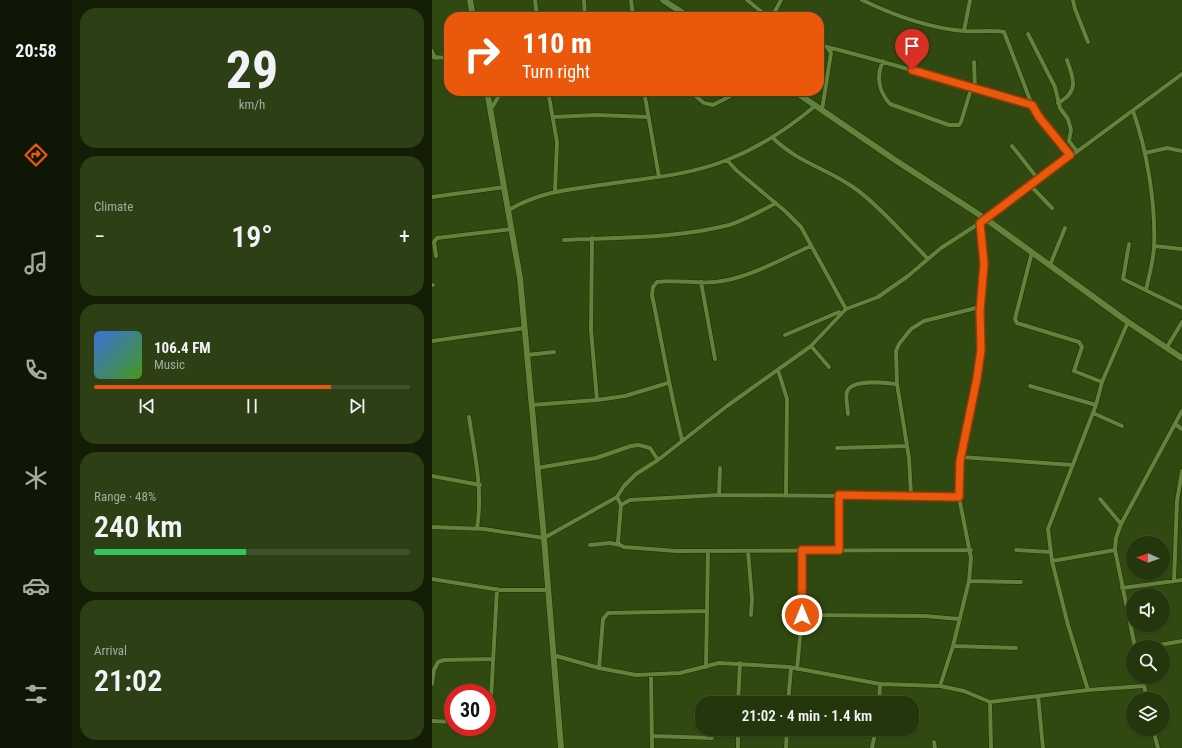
<!DOCTYPE html>
<meta charset="utf-8">
<style>
body{margin:0;font-family:"Roboto Condensed",sans-serif;background:#2c3f15;color:#f1f3f6;height:100vh;display:flex;flex-direction:column;font-size:15px;white-space:nowrap}
*{box-sizing:border-box;margin:0}
p{font-size:13px;color:#a3ac9d}
.icon{flex:none;width:22px;height:22px;fill:none;stroke:currentColor;stroke-width:2;stroke-linecap:round;stroke-linejoin:round}
.map{position:relative;flex:1;overflow:hidden}
.sheet{display:flex;flex-direction:column;gap:8px;padding:8px;background:#141e07;width:360px}
.sheet>*{flex:none}
.hud{position:absolute;left:12px;top:12px;width:380px;height:84px;border-radius:16px;box-shadow:0 1px 3px #0004,0 0 0 1px #41512d;background:#ea580c;color:#fff;overflow:hidden}
.needle{width:26px;rotate:272deg}
.tools{position:absolute;left:694px;top:536px;display:grid;gap:8px}
.tools a{display:grid;place-items:center;width:44px;height:44px;border-radius:50%;background:#24370c;box-shadow:0 1px 3px #0004,0 0 0 1px #41512d;font-size:20px}
.speed{position:absolute;left:12px;top:684px;display:flex;gap:8px;font-size:20px;font-weight:700;text-align:center}
.speed>*{display:grid;place-content:center;width:52px;height:52px;border-radius:50%;background:#24370c;box-shadow:0 1px 3px #0004,0 0 0 1px #41512d;line-height:1}
.speed .limit{border:6px solid #d22;background:#fff;color:#111}
.pin{position:absolute;display:grid;place-items:center;width:34px;height:34px;color:#fff;margin:-41px -17px;border-radius:50% 50% 50% 0;rotate:-45deg;box-shadow:0 0 4px #0007}
.pin .icon{rotate:45deg}
.me{position:absolute;width:44px;margin:-22px;rotate:0deg;stroke-linejoin:round;filter:drop-shadow(0 0 3px #0008)}
.turn{display:flex;align-items:center;gap:14px;height:84px;padding:0 12px;font-size:18px}
.turn .icon{width:52px;height:52px;stroke-width:2.5}
.turn b{display:block;font-size:28px;line-height:34px}
.big{font-size:30px;font-weight:600;line-height:1.1}
.sheet .card{flex:1;display:flex;flex-direction:column;justify-content:center;gap:6px;min-width:0;padding:0 14px;border-radius:16px;background:#2c3f15}
.sheet .dial{align-items:center;gap:0}
.dial b{font-size:52px;line-height:1}
.song{display:flex;align-items:center;gap:12px}
.cover{width:48px;height:48px;border-radius:6px;background:linear-gradient(135deg,hsl(220 70% 55%),hsl(100 70% 35%))}
.played{height:4px;border-radius:2px;background:linear-gradient(90deg,#ea580c 75%,#41512d 75%)}
.keys{display:flex;justify-content:space-around;direction:ltr}
.heat{display:flex;justify-content:space-between;align-items:center;font-size:22px;direction:ltr}
.charge{height:6px;border-radius:3px;background:linear-gradient(90deg,#34c759 48%,#41512d 0)}
.trip{position:absolute;left:263px;top:696px;width:224px;height:40px;border-radius:16px;background:#24370c;box-shadow:0 1px 3px #0004,0 0 0 1px #41512d;font-weight:600;line-height:40px;text-align:center}
main{display:flex;flex:1;min-height:0}
.dock{display:flex;flex-direction:column;width:72px;justify-content:space-around;align-items:center;background:#0e1605;color:#a3ac9d}
.dock .icon{width:28px;height:28px}
.dock .selected{color:#ea580c}
.dock b{font-size:18px;color:#f1f3f6}
.map>svg:first-child{display:block}
.lines{fill:none;stroke-linecap:round;stroke-linejoin:round}
.street-casing{stroke:#1c2d06;stroke-width:5}
.secondary-casing{stroke:#1c2d06;stroke-width:7}
.street{stroke:#61833a;stroke-width:4}
.secondary{stroke:#61833a;stroke-width:6}
.route-casing{stroke:#983908;stroke-width:10}
.route{stroke:#ea580c;stroke-width:7}
</style>
<main>
<nav class="dock">
<b>20:58</b>
<svg class="icon selected" aria-label="directions" viewBox="0 0 24 24"><path d="M12 3l9 9-9 9-9-9zM9 14v-3h6M13 9l2 2-2 2"/></svg>
<svg class="icon" aria-label="music" viewBox="0 0 24 24"><path d="M9 18V5l10-2v13"/><circle cx="6" cy="18" r="3"/><circle cx="16" cy="16" r="3"/></svg>
<svg class="icon" aria-label="phone" viewBox="0 0 24 24"><path d="M5 4h4l2 5-3 2q2 4 5 5l2-3 5 2v4C11 20 4 13 5 4z"/></svg>
<svg class="icon" aria-label="climate" viewBox="0 0 24 24"><path d="M12 3v18M4 7l16 10M4 17L20 7"/></svg>
<svg class="icon" aria-label="car" viewBox="0 0 24 24"><path d="M5 17H2v-5l4-1 3-4h7l3 4 3 1v5h-3M9 17h6M6 11h13"/><circle cx="7" cy="17" r="2"/><circle cx="17" cy="17" r="2"/></svg>
<svg class="icon" aria-label="filters" viewBox="0 0 24 24"><path d="M4 7h16M4 17h16"/><circle cx="9" cy="7" r="2"/><circle cx="15" cy="17" r="2"/></svg>
</nav>
<section class="sheet">
<div class="card dial"><b>29</b><p>km/h</p></div>
<div class="card"><p>Climate</p>
<div class="heat"><a>−</a><b class="big">19°</b><a>+</a></div>
</div>
<div class="card">
<div class="song"><i class="cover"></i><div><b>106.4 FM</b><p>Music</p></div></div>
<div class="played"></div>
<div class="keys"><svg class="icon" aria-label="previous" viewBox="0 0 24 24"><path d="M18 5L8 12l10 7zM5 5v14"/></svg><svg class="icon" aria-label="pause" viewBox="0 0 24 24"><path d="M8 5v14M16 5v14"/></svg><svg class="icon" aria-label="next" viewBox="0 0 24 24"><path d="M6 5l10 7-10 7zM19 5v14"/></svg></div>
</div>
<div class="card"><p>Range · 48%</p><b class="big">240 km</b><div class="charge"></div></div>
<div class="card"><p>Arrival</p><b class="big">21:02</b></div>
</section>
<div class="map">
<svg width="750" height="748" viewBox="0 0 750 748">
<rect width="100%" height="100%" fill="#304910"/>
<g class="lines">
<g class="street-casing">
<path id="street" d="M103,0l2,17
M152,0l1,17
M199,0l2,17
M315,0l21,17
M430,0c33,16 66,28 102,31 14,1 27,-1 40,1l28,73 7,12 31,38
M641,0l2,9 13,33
M340,17l9,-17
M532,31l6,-31
M596,34l27,53 5,21 8,11 3,11 -2,11 7,9
M387,44l8,3 4,6 -9,57
M395,47c69,17 136,39 205,58
M0,51l3,7
M0,57l17,1
M451,61c-7,16 -5,30 7,43l59,21h10l2,-3 10,-33
M542,62l1,28
M56,91l12,3
M116,91l9,51 -2,49
M212,91l15,86
M257,91l15,12 9,2 27,-14
M626,103c21,-11 16,-24 9,-43
M59,109l9,-15 15,-3
M701,111c14,39 23,94 21,137 -1,14 -5,28 -8,42
M121,117l44,-2 52,2
M340,137c24,24 50,30 78,48 25,16 56,52 78,74
M580,146l26,33
M713,153l22,-5 15,3
M295,160l9,10 49,41 16,16 45,82
M598,185l22,23
M0,197l73,-10
M77,210c31,-19 64,-21 99,-26 40,-6 82,-9 119,-24 31,-12 63,-33 88,-54
M160,238l-1,92 6,70
M132,240c55,-3 110,-1 165,-15 16,-5 32,-14 47,-22
M697,244l-6,35 59,29
M722,246l28,3
M600,252l-17,67 2,4 62,19 3,5 -8,24 28,11
M4,256l-2,-14 3,-4 75,-9
M618,265l15,-37
M269,282l14,77
M0,285h1
M353,335l54,-23
M0,341l93,-13
M379,346l18,21
M735,347l15,-25
M95,355l27,-3
M346,370l9,29 -1,96
M598,386l66,19
M100,405l65,-5 28,-4 43,-13
M661,413l29,13
M416,414c0,-6 -3,-16 -1,-22 4,-14 39,-9 50,-8
M37,417c6,40 14,72 8,112
M743,424l7,5
M250,440c-12,-48 -20,-97 -30,-145l1,-8 4,-5c19,-3 39,2 58,0 33,-3 66,-23 96,-36
M405,448l70,-2
M529,457l111,8
M105,468l59,-10 35,-12 8,-1 11,3 8,12
M0,476l48,9
M287,495l1,-27
M479,495l-2,-37 -12,-74 -1,-33 3,-7 12,-15 13,-8 56,-14
M185,497l4,8 -3,37 2,3 4,2 52,4 295,-1
M668,499l21,25
M189,505l9,-5 89,-5 240,2
M0,527l52,2 60,9 73,-41 7,-11 12,-12 22,-14 69,-54 84,-60 35,-37 32,-12 30,-21 33,-28 45,-29 196,-145
M158,545l20,-2 10,2
M407,550v-55
M584,550l35,2
M316,551l4,48 -1,16
M620,561l63,-11
M0,579l68,11h48
M537,581l52,1
M742,581l3,-80 5,-30
M690,588l60,-8
M370,615l123,1 34,3
M521,646l63,2
M703,647l-20,-97 1,-12 5,-14 61,-113
M716,647l34,-6
M121,655l46,13 37,7 44,-2 39,-10 70,4 91,17 60,2 24,5 26,11 98,-12 56,-4
M274,667l2,-116
M167,668l4,-49 5,-6 99,-2
M365,669l5,-54v-65
M219,675l1,73
M710,677l5,22
M0,684l2,-14 4,-8 6,-2 49,-1
M508,686l13,-40 16,-65 2,-23 -12,-61v-21l1,-15 17,-83 4,-28 -1,-39 4,-47 -4,-41
M656,690l-20,-65 -16,-64 -4,-32 48,-124 6,-23 26,-60
M606,696l5,52
M558,702l1,46
M306,703l2,-40
M356,703l3,-35
M447,703l1,-19
M0,721l21,1
M55,724l3,-7 7,-128
M721,729l5,19
M221,736l59,2
M502,742l1,6
M306,748v-19
M354,748l1,-19
M440,748l4,-19"/>
</g>
<g class="secondary-casing">
<path id="secondary" d="M38,0l3,17
M231,0l26,17
M55,91l33,187 24,260 17,210
M362,91l101,69 91,59 142,103 54,36"/>
</g>
<use href="#street" class="street"/>
<use href="#secondary" class="secondary"/>
</g>
<g class="lines">
<g class="route-casing">
<path id="route" d="M370,615v-65h37v-55l120,2 1,-36 17,-83 4,-28 -1,-39 4,-47 -4,-41 90,-68 -31,-38 -7,-12 -120,-35"/>
</g>
<use href="#route" class="route"/>
</g>
</svg>
<div class="tools">
<a><svg class="needle" viewBox="-14 -14 28 28"><path d="M0-13l5 13h-10z" fill="#e53935"/><path d="M0 13l5-13h-10z" fill="#a3ac9d"/></svg></a>
<a><svg class="icon" aria-label="sound" viewBox="0 0 24 24"><path d="M4 9h4l5-4v14l-5-4H4zM17 9q2 3 0 6"/></svg></a>
<a><svg class="icon" aria-label="search" viewBox="0 0 24 24"><circle cx="10" cy="10" r="6"/><path d="M15 15l6 6"/></svg></a>
<a><svg class="icon" aria-label="layers" viewBox="0 0 24 24"><path d="M12 4l9 5-9 5-9-5zM3 14l9 5 9-5"/></svg></a>
</div>
<div class="speed"><div class="limit">30</div></div>
<div class="pin" style="left:480px;top:70px;background:#d93025"><svg class="icon" aria-label="arrive" viewBox="0 0 24 24"><path d="M6 21V4h12l-3 4 3 4H6"/></svg></div>
<svg class="me" style="left:370px;top:615px" viewBox="-20 -20 40 40"><circle r="17" fill="#ea580c" stroke="#fff" stroke-width="3"/><path d="M0-11L8 9 0 5-8 9z" fill="#fff"/></svg>
<div class="trip">21:02 · 4 min · 1.4 km</div>
<div class="hud">
<div class="turn"><svg class="icon" aria-label="right" viewBox="0 0 24 24"><path d="M7 20v-9h11M14 6l5 5-5 5"/></svg><div><b>110 m</b>Turn right</div></div>
</div>
</div>
</main>
